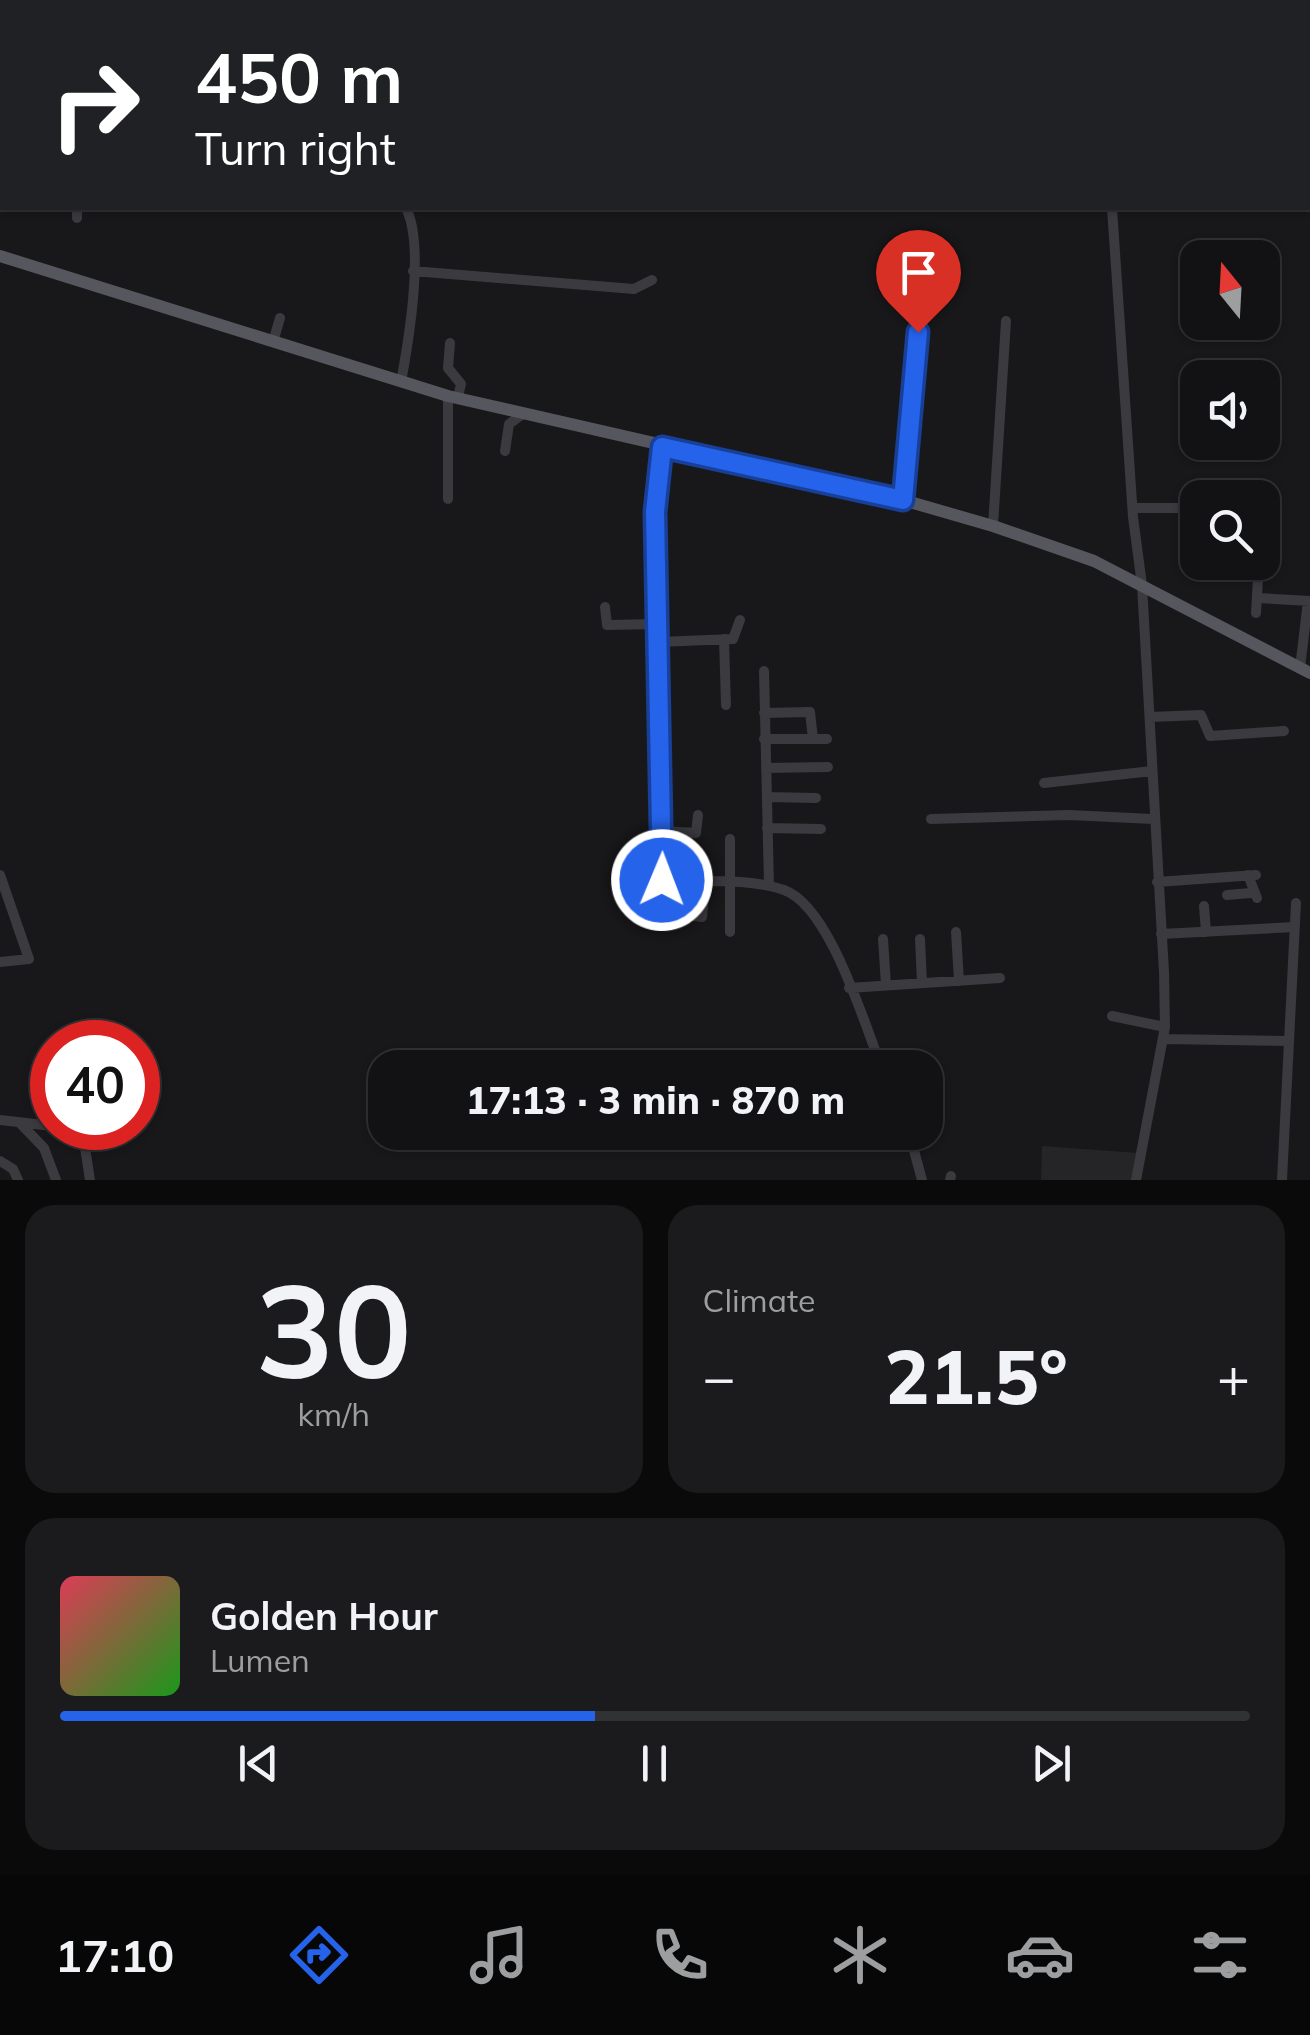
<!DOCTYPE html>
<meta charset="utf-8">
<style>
body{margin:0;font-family:Mulish,sans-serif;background:#1b1b1d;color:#f1f3f6;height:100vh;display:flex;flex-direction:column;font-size:38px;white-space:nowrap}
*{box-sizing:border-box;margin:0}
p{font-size:32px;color:#9c9ea0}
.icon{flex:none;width:55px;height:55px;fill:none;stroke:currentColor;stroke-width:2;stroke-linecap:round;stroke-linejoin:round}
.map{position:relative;height:1180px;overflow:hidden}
.details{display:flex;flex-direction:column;gap:25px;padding:25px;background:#0a0a0b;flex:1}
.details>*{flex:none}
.guide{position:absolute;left:0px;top:0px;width:1310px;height:210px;box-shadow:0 2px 8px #0004,0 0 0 2px #313234;background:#202124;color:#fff;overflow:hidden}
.needle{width:65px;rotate:342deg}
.tools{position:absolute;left:1180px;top:240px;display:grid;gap:20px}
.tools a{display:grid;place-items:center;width:100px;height:100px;border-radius:20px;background:#121214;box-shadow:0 2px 8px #0004,0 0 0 2px #313234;font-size:50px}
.speed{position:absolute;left:30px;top:1020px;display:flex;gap:20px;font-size:50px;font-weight:700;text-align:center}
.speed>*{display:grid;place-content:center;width:130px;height:130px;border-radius:50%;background:#121214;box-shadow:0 2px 8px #0004,0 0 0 2px #313234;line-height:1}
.speed .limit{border:15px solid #d22;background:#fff;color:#111}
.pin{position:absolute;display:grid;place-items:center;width:85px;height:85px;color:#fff;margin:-102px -42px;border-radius:50% 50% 50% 0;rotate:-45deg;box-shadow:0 0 10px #0007}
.pin .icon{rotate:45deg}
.me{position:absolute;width:110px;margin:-55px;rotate:1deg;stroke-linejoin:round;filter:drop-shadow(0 0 8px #0008)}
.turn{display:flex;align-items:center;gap:35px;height:210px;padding:0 30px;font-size:45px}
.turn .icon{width:130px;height:130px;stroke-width:2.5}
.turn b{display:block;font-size:70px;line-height:85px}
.big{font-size:75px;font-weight:800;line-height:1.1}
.details .card{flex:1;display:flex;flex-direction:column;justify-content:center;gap:15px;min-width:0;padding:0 35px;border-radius:30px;background:#1b1b1d}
.details .dial{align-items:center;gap:0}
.dial b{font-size:130px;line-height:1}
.song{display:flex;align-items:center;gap:30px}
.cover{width:120px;height:120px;border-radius:15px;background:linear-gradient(135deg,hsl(350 70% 55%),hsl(120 70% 35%))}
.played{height:10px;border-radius:5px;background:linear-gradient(90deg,#2563eb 45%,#313234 45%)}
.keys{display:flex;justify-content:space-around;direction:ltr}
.heat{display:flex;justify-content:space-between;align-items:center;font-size:55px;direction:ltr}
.details .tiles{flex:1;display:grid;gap:25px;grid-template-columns:1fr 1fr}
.card:last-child{grid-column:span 2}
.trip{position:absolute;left:368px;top:1050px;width:575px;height:100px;border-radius:30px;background:#121214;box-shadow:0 2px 8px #0004,0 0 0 2px #313234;font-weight:800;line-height:100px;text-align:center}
.dock{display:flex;height:160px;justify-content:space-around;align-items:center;background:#070708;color:#9c9ea0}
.dock .icon{width:70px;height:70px}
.dock .active{color:#2563eb}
.dock b{font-size:45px;color:#f1f3f6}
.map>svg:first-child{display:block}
.built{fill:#252427}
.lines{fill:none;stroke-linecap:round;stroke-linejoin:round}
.stream{stroke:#2f373e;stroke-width:2.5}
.minor{stroke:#3a3a3f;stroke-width:10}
.major{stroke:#56575e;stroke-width:12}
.route-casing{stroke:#184099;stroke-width:25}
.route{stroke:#2563eb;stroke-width:18}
</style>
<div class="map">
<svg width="1310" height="1180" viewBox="0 0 1310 1180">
<rect width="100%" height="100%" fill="#18181a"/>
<path class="built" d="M1042,1146l96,7 -5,27h-92z"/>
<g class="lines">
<path class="stream" d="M860,0l8,2
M1308,196h2"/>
<path class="minor" d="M969,0l4,2
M37,2v-2
M1112,208l21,309 9,68 22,387 1,55 -29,153
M77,218v-10
M413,271l221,18 18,-9
M273,342l7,-24
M450,343l-2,25 13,16 -3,13
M401,382c8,-43 24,-136 5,-174
M662,447l-7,65 7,368c39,3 84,-3 122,10 46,16 80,134 98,178
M505,451l4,-27 14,-10
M448,499v-103
M903,500l17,-181 -3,-11
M1133,508h65
M993,526l13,-205
M1258,598l52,3
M605,607l2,18 50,-1
M1256,613l3,-51
M724,639l2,66
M658,642l75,-3 7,-19
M1300,668l8,-67
M764,671l5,215
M764,713l46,-1 3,27
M1150,717l51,-2 9,21 74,-5
M764,739h63
M766,768l62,-1
M1044,783l108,-12
M767,797l49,1
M931,819l138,-4 84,4
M767,828l54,1
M663,831l33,2 2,-18
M0,875l29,84 -29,3
M1248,875l9,23
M1157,882l99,-7
M1227,895l24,-2
M1204,906l2,26
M694,916l8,1 3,-33
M730,932v-93
M956,932l3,49
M1161,934l133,-7
M883,939l3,46
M920,939l2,44
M849,988l151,-10
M1112,1016l53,11
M1163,1039l126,2
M0,1120l52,6
M19,1122l25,26 12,32
M73,1128h9l8,52
M909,1132l13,48
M0,1161l13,8 5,11
M950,1180l1,-4
M1282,1180l14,-277"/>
<path class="major" d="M0,256l448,140 455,104 90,26 101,35 216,112"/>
</g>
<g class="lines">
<g class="route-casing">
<path id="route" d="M662,880l-7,-368 7,-65 241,53 15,-168"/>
</g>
<use href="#route" class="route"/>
</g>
</svg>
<div class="tools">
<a><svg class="needle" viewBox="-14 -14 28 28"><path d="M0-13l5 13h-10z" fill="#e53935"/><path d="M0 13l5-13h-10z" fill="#9c9ea0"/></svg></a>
<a><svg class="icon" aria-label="sound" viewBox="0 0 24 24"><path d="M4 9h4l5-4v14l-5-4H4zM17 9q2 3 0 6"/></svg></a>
<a><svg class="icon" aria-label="search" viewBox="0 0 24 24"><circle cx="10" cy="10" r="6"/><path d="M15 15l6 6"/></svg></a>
</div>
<div class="speed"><div class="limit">40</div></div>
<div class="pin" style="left:918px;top:332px;background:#d93025"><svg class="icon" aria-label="arrive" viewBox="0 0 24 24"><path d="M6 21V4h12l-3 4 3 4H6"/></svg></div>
<svg class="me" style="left:662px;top:880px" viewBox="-20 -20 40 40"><circle r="17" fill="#2563eb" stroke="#fff" stroke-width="3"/><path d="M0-11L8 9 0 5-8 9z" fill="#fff"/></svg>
<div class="trip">17:13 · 3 min · 870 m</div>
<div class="guide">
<div class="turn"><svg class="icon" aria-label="right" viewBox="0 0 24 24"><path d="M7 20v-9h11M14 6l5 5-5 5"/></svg><div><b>450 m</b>Turn right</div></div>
</div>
</div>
<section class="details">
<div class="tiles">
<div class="card dial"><b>30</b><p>km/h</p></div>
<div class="card"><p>Climate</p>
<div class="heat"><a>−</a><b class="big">21.5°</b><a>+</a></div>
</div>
<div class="card">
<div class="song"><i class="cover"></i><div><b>Golden Hour</b><p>Lumen</p></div></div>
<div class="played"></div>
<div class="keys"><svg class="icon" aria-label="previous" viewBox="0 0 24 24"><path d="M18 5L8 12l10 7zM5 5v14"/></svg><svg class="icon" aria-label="pause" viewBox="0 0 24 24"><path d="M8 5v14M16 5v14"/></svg><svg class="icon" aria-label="next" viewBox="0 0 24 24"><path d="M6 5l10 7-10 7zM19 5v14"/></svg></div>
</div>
</div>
</section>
<nav class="dock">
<b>17:10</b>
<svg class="icon active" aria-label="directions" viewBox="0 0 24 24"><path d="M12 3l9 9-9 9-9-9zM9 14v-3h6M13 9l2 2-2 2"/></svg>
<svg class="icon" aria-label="music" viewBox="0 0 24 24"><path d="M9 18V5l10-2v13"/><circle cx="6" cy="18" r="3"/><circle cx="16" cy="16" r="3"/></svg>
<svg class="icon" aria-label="phone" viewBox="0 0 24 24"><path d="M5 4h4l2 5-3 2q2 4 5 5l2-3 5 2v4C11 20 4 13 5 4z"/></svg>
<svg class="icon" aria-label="climate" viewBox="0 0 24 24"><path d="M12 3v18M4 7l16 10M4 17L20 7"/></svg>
<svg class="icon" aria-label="car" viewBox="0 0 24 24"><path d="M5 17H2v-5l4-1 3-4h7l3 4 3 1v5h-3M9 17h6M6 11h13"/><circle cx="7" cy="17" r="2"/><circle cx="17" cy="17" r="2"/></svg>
<svg class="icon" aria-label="filters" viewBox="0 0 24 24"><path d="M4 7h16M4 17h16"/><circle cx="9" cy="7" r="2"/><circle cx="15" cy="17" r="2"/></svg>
</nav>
